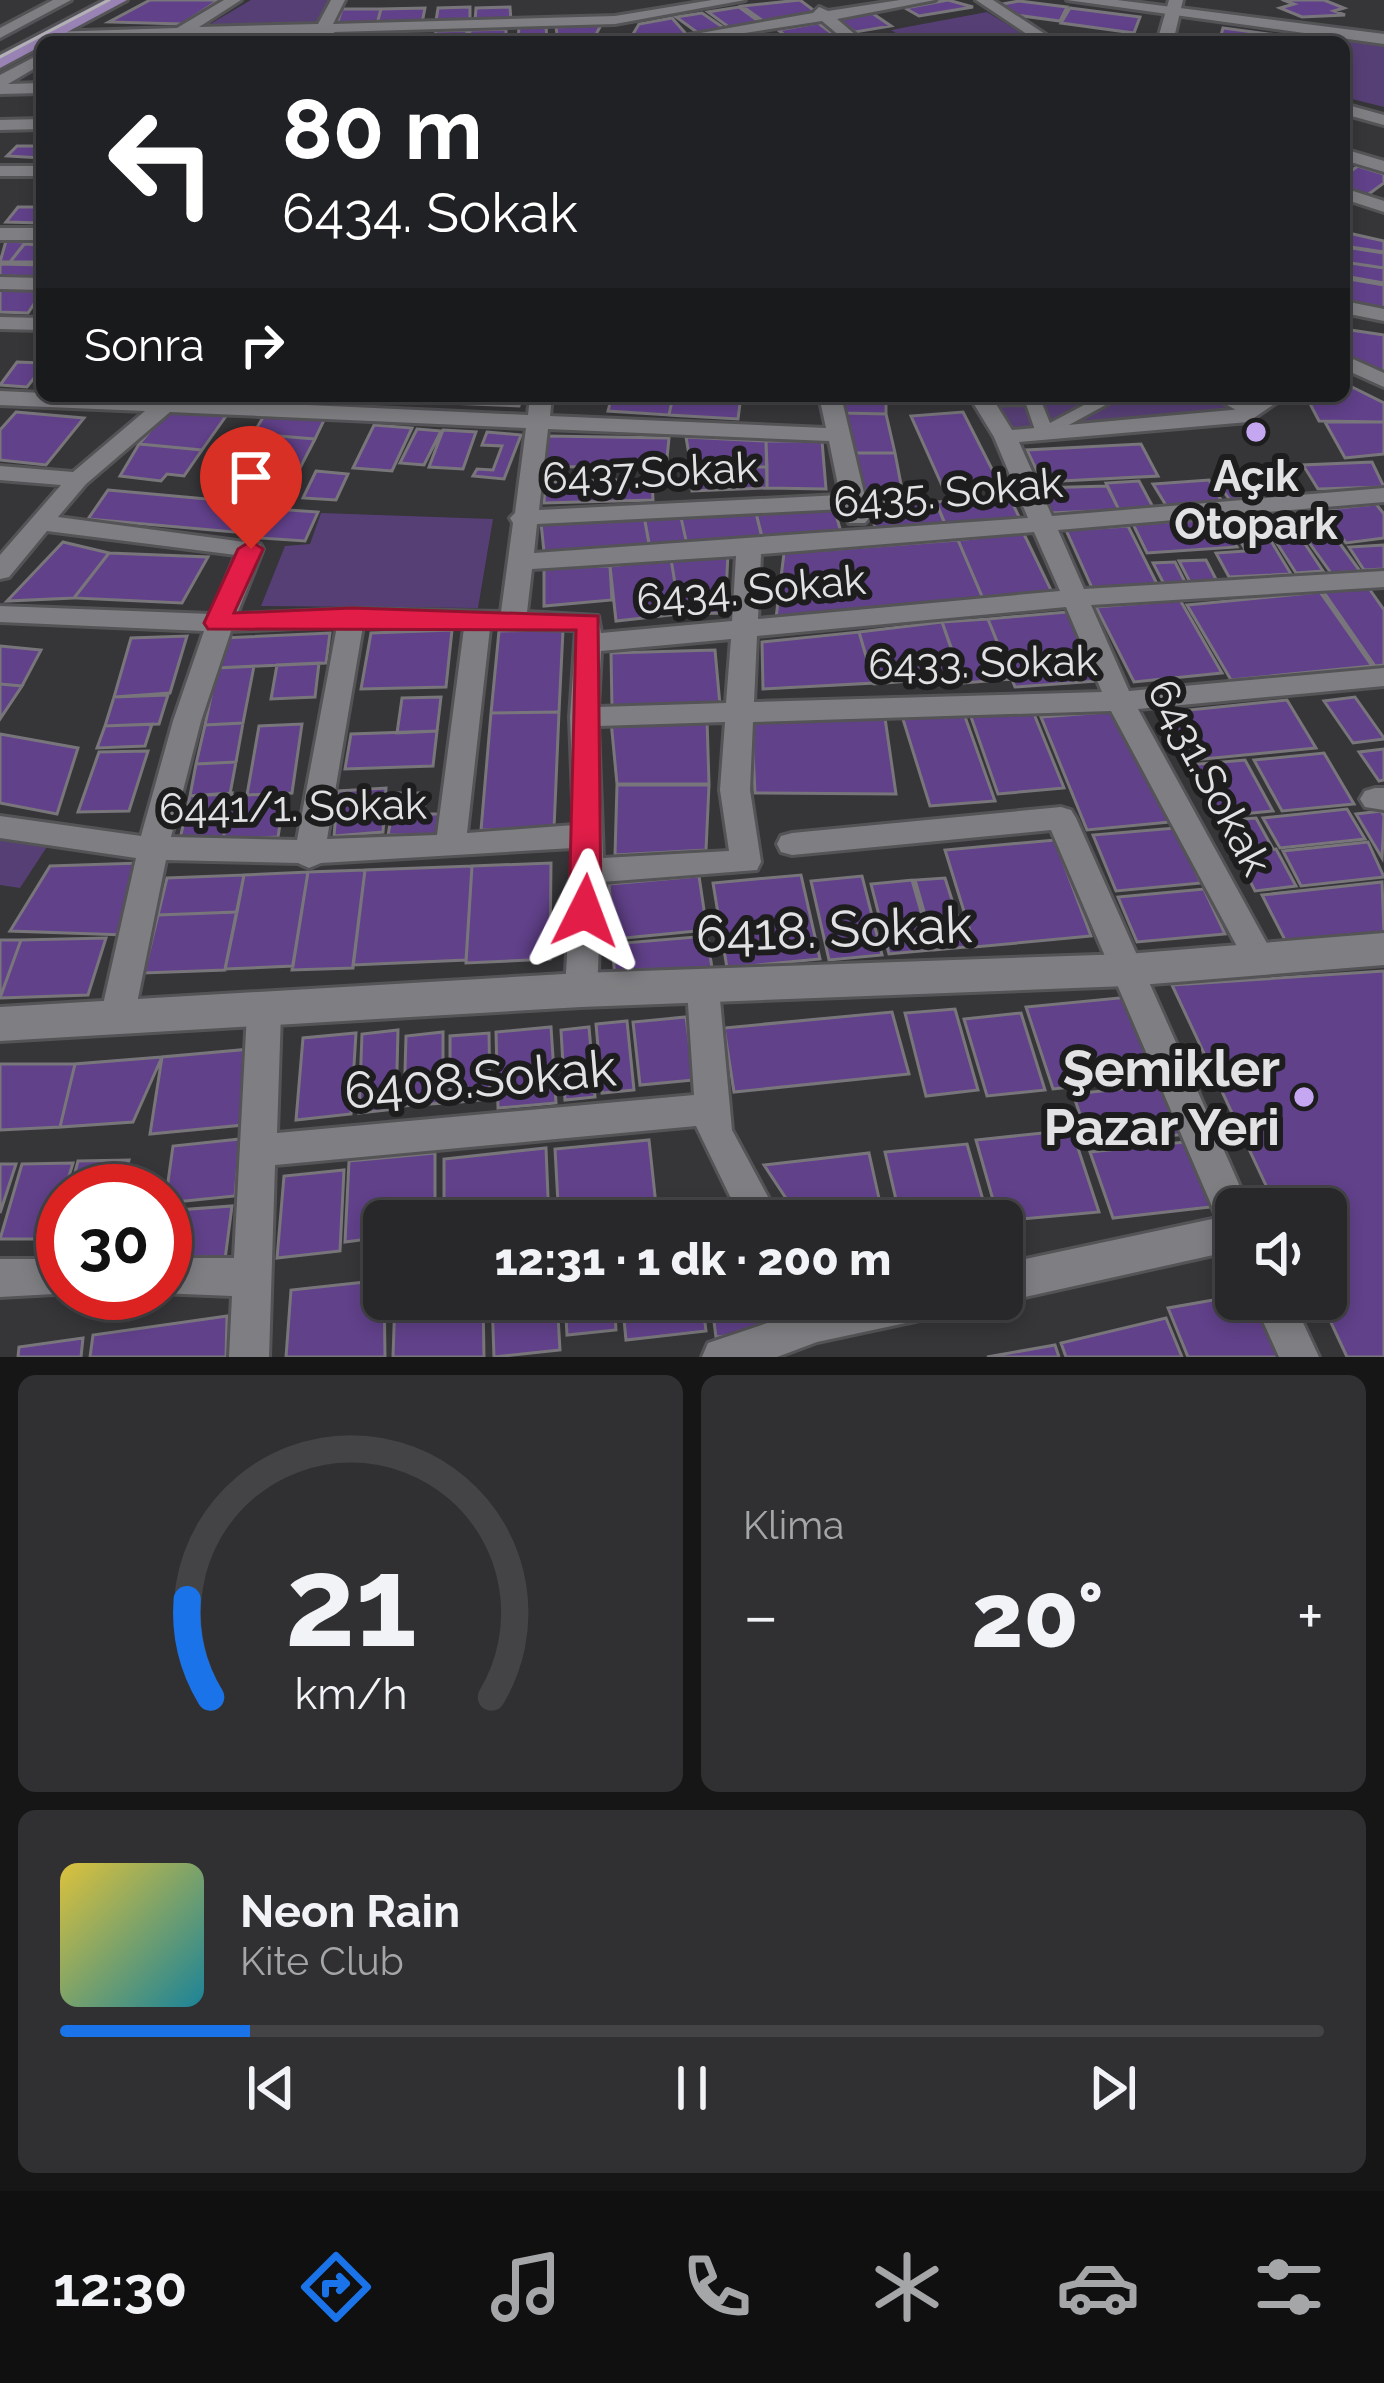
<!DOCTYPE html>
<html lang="tr">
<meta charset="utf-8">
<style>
body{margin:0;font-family:Raleway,sans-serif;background:#303032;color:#f1f3f6;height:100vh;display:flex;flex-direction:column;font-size:45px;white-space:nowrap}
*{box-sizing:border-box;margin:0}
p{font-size:39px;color:#a5a6a8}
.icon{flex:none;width:66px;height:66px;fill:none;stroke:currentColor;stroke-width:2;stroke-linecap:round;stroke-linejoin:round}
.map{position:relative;height:1357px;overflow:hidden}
.panel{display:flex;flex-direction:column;gap:18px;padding:18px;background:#161617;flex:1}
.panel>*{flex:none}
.hud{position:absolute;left:36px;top:36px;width:1314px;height:366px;border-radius:18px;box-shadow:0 6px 18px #0003,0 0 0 3px #444447;background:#202124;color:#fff;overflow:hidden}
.buttons{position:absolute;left:1215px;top:1188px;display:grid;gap:24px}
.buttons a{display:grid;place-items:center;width:132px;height:132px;border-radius:18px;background:#28282a;box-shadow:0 6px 18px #0003,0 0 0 3px #444447;font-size:60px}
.speed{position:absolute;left:36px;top:1164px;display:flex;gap:24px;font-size:60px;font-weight:700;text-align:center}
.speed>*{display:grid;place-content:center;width:156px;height:156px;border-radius:50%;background:#28282a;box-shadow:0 6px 18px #0003,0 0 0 3px #444447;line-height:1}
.speed .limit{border:18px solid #d22;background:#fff;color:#111}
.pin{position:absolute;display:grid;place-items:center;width:102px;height:102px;color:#fff;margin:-123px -51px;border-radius:50% 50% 50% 0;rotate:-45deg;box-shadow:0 0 12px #0007}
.pin .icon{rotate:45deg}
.me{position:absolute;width:132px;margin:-66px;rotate:3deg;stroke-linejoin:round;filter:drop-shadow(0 0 9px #0008)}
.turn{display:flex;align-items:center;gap:42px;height:252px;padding:0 48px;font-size:54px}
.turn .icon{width:156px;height:156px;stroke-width:2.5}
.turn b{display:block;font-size:84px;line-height:102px}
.then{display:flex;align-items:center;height:114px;padding:0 48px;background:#0003;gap:24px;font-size:45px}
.big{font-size:90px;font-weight:800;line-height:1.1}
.panel .card{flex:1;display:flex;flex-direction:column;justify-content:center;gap:18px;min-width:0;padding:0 42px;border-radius:18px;background:#303032}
.panel .dial{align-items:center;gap:0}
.dial svg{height:312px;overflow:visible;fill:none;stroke:#444447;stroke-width:7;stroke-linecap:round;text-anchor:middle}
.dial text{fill:#f1f3f6;stroke:none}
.song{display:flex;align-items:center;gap:36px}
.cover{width:144px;height:144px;border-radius:18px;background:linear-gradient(135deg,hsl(50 70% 55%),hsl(190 70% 35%))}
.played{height:12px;border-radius:6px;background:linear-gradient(90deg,#1a73e8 15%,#444447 15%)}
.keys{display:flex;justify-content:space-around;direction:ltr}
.heat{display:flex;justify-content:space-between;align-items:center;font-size:66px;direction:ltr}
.panel .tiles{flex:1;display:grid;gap:18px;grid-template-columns:1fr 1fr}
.card:last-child{grid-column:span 2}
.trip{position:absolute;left:363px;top:1200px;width:660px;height:120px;border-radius:18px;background:#28282a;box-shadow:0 6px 18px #0003,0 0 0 3px #444447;font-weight:800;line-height:120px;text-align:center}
.tabs{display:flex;height:192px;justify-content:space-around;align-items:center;background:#101011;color:#a5a6a8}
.tabs .icon{width:84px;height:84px}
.tabs .current{color:#1a73e8}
.tabs b{font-size:54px;color:#f1f3f6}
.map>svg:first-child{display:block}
.green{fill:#563f75}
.building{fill:#61418a;stroke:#78767a;stroke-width:3}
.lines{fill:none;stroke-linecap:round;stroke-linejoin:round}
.pedestrian-casing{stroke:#545356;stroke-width:6}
.minor-casing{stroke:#545356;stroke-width:6}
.tertiary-casing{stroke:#545356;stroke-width:6}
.primary-casing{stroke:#545356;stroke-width:6}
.pedestrian{fill:#7f7e82;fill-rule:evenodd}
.minor{fill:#7f7e82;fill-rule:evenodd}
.tertiary{fill:#7f7e82;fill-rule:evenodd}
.primary{fill:#9883b4;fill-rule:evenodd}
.tram{stroke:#b2b1b3;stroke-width:3}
.route{fill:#e11d48;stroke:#92132f;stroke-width:3}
.poi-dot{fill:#c5a7f1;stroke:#1d1d1e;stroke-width:4.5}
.labels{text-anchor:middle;stroke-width:12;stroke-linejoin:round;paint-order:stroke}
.street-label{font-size:42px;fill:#e2e1e3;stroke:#1d1d1e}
.poi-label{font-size:42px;font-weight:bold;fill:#e2e1e3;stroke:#1d1d1e}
.near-street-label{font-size:51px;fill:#e2e1e3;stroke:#1d1d1e}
.near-poi-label{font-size:51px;font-weight:bold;fill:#e2e1e3;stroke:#1d1d1e;text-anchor:end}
</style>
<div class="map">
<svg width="1384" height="1357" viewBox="0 0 1384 1357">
<rect width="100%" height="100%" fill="#363538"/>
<path class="green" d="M251,0h84l-14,22 -116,5z
M987,12l49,30h-126l-19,-12z
M1320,36l64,8v63l-40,-10v-55h-25z
M980,396h295l-27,19 -243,22z
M321,513l172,6 -15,89 -217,-2 24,-60 25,-2z
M0,832l52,7 -32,49 -20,-3z"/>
<path class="building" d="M150,0h69l-37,24 -73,-2z
M800,0l16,12 -53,9 -21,-15z
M948,0l25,7 -54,9 -14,-8z
M1292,0h32l20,8 -10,3 11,4 -43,2 -22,-9 14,-4 -8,-3z
M1019,1l48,6 -7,14 -45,-6 -18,-10z
M470,7v13l-34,1 2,-13z
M510,7l1,13 -36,1 1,-13z
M739,7l22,16 -31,5 -22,-16z
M425,8l-3,15 -45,1 4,-15z
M1070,8l70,9 -6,16 -73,-10z
M342,9h39l-4,15h-40z
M702,13l22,15 -26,5 -22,-16z
M872,13l19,13 -36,6 -18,-13z
M672,18l15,17 -57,4 9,-15z
M818,23l15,11 -40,7 -15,-11z
M546,25l1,17h-29l1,-16z
M601,25l-9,17h-34l-2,-15z
M1223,28l69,9 -1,5h-72z
M506,29v13h-37l1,-12z
M467,30l-1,12h-33l3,-11z
M17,146h25v12l-35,-2z
M1358,166l26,8v9l-18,13 -22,-7v-13z
M18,207h24v16l-36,-1z
M1344,232l40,9v11l-40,-6z
M6,241l20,1 -16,20h-10z
M24,244l18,1v17h-32z
M1345,247l39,6v15l-40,-6z
M1344,262l40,6v15l-40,-7z
M0,264l42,1v12l-42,-1z
M1349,279l35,6v23l-37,-6z
M0,290l42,1v1l-14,21 -28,-1z
M1344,329l40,6v38l-40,-19z
M17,362l25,1v5l-15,19 -27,-2z
M1344,383l40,20v19l-65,-1 -13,-25h38z
M452,396h70l-3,10 -70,-3z
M612,396h61l-4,19 -61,-4z
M673,396h68l-3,23 -69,-4z
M755,396h62l-1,7 -61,-3z
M841,396h45v18l-43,-1z
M167,411l59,5 -24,34 -63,-6z
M267,411l60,3 -12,25 -62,-5z
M16,412l68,6 -38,47 -46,-5v-30z
M963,412l37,73 -56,5 -33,-74z
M843,413l43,1 9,39h-39z
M1325,422h59v32l-39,4z
M374,425l38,3 -20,43 -39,-3z
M417,429l24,2 -17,34 -24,-2z
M443,430l33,2 -13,37 -34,-2z
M487,432l34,3 -17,44 -31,-3 4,-7 16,1 9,-24 -20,-1z
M253,434l62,5 -14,27 -64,-5z
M546,436l123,2 -3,31 -126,-3z
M686,437l80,4 1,26h-76z
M766,441h56l4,48 -59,-1z
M139,444l63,6 -18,26 -17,-2 -6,7 -41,-5z
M1141,444l17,32 -116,6 -15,-32z
M856,453h39l9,47 -40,3z
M237,461l64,5 -15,29 -65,-5z
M1372,462l12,25 -66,2 -15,-24z
M691,467h76v21l-75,3z
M316,471l32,3 -12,26 -33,-2z
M1269,473l20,28 -55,5 -19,-27z
M652,479l1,21 -109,3 1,-21z
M1209,480l14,23 -56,4 -14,-23z
M1139,481l15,28 -35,1 -13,-27z
M1107,486l12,24 -69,3 -11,-25z
M108,490l143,13 -17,29 -146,-13z
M1009,496l12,25 -75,6 -10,-25z
M936,502l10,24 -69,6 -9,-24z
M1376,504l8,10v24l-38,5 -26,-33z
M834,508l7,24 -79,6 -6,-25z
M274,509l44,3 -13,29 -45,-3z
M1316,511l44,60 -29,2 -43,-60z
M680,513l7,32 -37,3 -6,-32z
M680,513h76l7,27 -76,5z
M1285,514l38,57 -27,2 -37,-58z
M644,516l5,28 -105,8 -3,-29z
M1257,518l34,56 -62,3 -13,-24 30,-2 -18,-32z
M1221,519l16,28 -90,6 -14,-29z
M1128,526l30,60 -65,4 -27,-60z
M1023,532l29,60 -68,9 -26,-61z
M958,540l26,61 -208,17 8,-65z
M63,542l46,11 -35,45 -67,3z
M1384,545v24l-20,1 -15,-23z
M109,553l99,4 -26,46 -108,-5z
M728,554l-3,59 -45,1 -9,-55z
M671,559l9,55 -64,7 -6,-55z
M1206,560l13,25 -27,1 -13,-25z
M1175,562l12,24 -21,2 -13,-25z
M610,566l2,34 -68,6v-38z
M1368,587l16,23v55l-9,1 -52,-75z
M1320,592l52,74 -141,14 -44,-75z
M1180,600l42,73 -88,9 -38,-75z
M1067,612l31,69 -83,6 -27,-68z
M988,619l24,60 -48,4 -22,-61z
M942,622l19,55 -87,7 -15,-52z
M452,630l-6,57 -85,2 10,-56z
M563,630l-4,82 -68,1 8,-82z
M859,632l15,51 -111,6 -1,-47z
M330,633l-4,30 -109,5 6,-30z
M187,636l-17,57 -56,4 17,-59z
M0,646l41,4 -19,36 -22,-2z
M715,650l5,55 -108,3 -1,-55z
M319,663l-4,34 -44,2 6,-34z
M254,666l-11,57 -38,2 12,-57z
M0,684l22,2 -22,33z
M168,695l-9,29 -54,2 9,-29z
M441,697l-4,34 -40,2 5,-35z
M1355,697l29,41v1l-31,4 -29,-42z
M1287,700l29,48 -132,13 -24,-48z
M1032,709l32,79 -66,6 -28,-80z
M751,711h133l12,83 -141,-1z
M963,711l32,90 -65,5 -28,-90z
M1119,711l51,111 -83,8 -46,-113z
M559,712l-5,117 -73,1 10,-117z
M707,719l2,65h-92l-6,-63z
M243,723l-7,39 -40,2 9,-39z
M152,724l-7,22 -48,2 8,-22z
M302,724l-10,69 -45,2 12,-69z
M437,731l-4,35 -88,3 6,-35z
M0,734l78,14 -21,66 -57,-11z
M1384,749v31l-5,1 -20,-29z
M148,751l-19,60 -51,1 21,-60z
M1324,753l30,51 -72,7 -28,-51z
M1245,760l28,51 -59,6 -27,-52z
M236,762l-6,32 -40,2 6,-32z
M617,785h92l-3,65 -91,5z
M386,788l-3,44 -49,4 4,-45z
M232,793l-9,47 -44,3 11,-47z
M285,793l-7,44 -55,3 8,-44z
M396,793h31l-4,21h21l-3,21h-53z
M1347,809l18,30 -85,9 -17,-30z
M1381,811l3,5 -2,42 -26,-44z
M1256,818l16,29 -38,4 -15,-30z
M1175,828l26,55 -85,8 -23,-56z
M1055,840l36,96 -116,11 -30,-97z
M1368,842l16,35 -83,9 -18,-35z
M1276,849l20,37 -41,5 -19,-38z
M140,863l-15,72 -115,-4 40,-65z
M551,863l-1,96 -84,4 6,-97z
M472,866l-6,94 -113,5 12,-95z
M365,870l-12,98 -61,2 16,-98z
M308,872l-15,94 -68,3 19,-94z
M244,875l-7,37 -79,3 9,-37z
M801,875l19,84 -93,9 -14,-85z
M699,876l8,54 -93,9 -5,-55z
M862,876l20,79 -53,5 -18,-79z
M945,878l22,69 -32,3 -20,-70z
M912,880l20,70 -43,4 -18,-70z
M1382,882l2,51 -97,11 -25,-49z
M1204,889l21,45 -88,8 -19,-45z
M237,912l-12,58 -81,3 14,-58z
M707,936l5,32 -97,9 -3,-33z
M106,938l-18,57 -88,3 21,-58z
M0,940h21l-21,58z
M1384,971v386h-37l-27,-58h6v-90h-49l-105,-224z
M1129,997l32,81 -108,11 -27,-82z
M955,1009l23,81 -52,6 -21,-83z
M892,1012l17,62 -175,18 -10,-64z
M1021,1013l24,77 -58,6 -23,-77z
M686,1017l8,63 -54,5 -7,-63z
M627,1021l7,69 -32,3 -6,-69z
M551,1027l5,76 -58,5 -2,-76z
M589,1027l6,70 -30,3 -4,-70z
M398,1030l-2,79 -37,4 3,-79z
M443,1032v71l-39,3 2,-70z
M356,1033l-5,81 -55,6 7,-82z
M489,1033l1,66 -40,4v-67z
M251,1049l-8,76 -93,9 12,-77z
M162,1057l-29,65 -73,5 15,-63z
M0,1064h75l-15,63 -60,3z
M1167,1084l20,50 -97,10 -17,-50z
M1072,1130l27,82 -100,9 -23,-81z
M240,1139l-5,57 -70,7 8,-57z
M649,1140l8,74 -98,7 -4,-72z
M1194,1141l25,65 -106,12 -23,-66z
M967,1144l22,77h-88l-16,-69z
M546,1148l3,73h-105v-62z
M435,1153v68h-51v16l-39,5 4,-81z
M869,1153l15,68h-83l-37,-56z
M129,1160l-9,31h-50l8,-30z
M73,1163l-23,76h-50l22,-75z
M0,1164h16l-16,49z
M344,1170l-4,81 -63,7 7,-82z
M232,1206l-8,61 -59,5v-61z
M384,1280l1,77h-99l5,-67z
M1236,1296l26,3 27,58h-101l-20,-49z
M395,1299h88l1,58h-91z
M492,1299h65l3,51 -66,7z
M565,1299h49l2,31 -49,5z
M622,1299h80l4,32 -80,9z
M711,1299h50l5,33 -50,5z
M227,1316l-1,41h-136l3,-22z
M1166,1318l16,39h-116l-5,-14z
M83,1338l-2,19h-63l1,-10z
M1055,1345l4,12h-72z"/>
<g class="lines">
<g class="pedestrian-casing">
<path id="pedestrian" d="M978,396h61l11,27 51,-27h21l-77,42 -9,-5 -10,-29 -44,1 -8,-5z
M1126,396h27l-8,5 -17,-1z
M1212,396h21l28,16 -9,5 -6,-1z"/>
</g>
<g class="minor-casing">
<path id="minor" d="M53,0h18l-71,38v-10z
M224,0h17l-42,27 119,-3 13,-24h14l-12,24 282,-8 97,-16h33l-130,24 -281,8 3,10h-16l-1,-9 -271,7 -7,-4 7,-4 128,-4z
M900,0h35l-98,19 27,23h-17l-25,-21 -135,21h-37l163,-29 6,-6 9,4z
M976,0h17l64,42h-18z
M1169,0h14l-10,42h-16z
M42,53v11l-34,20 34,-1v10l-42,1v-19z
M1344,104l40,11v10l-40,-11z
M42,119v10l-42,1v-10z
M1344,149l40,12v11l-40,-12z
M0,166h42v10h-42z
M1344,188l40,13v11l-40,-13z
M0,228h42v12h-42z
M0,277l42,1v12l-42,-1z
M1344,301l40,8v12l-40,-8z
M0,317l42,1v12l-42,-1z
M1344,355l40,18v14l-40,-18z
M0,391l528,24 2,-19h22l-2,20 276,12 -7,-32h22l25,105 3,17 -4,5h-16l-6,-14 -306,15 -3,29 494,-35 -34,-81 -25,-41h22l21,34 230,-21 19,-13h25l-38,26 -229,20 33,74 332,-28v14l-326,28 26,59 300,-18v16l-293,18 38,86 255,-23v18l-246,23 137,249 -5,9 -11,4 -11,-4 -137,-256 -358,11 -3,68 11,72 -4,8 -155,12 -5,108 -4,10 -12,4 -12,-4 -4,-10 8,-142 -252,15 -12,5 -11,-5 -132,-3 -32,158 -5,10 -12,4 -12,-4 -5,-10 36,-160 -136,-20v-22l141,20 32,-115 31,-90 -204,-9v-16l211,8 25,-59 -189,-24 -38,46 -9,2v-24l61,-70 -61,-5v-14l73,6 72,-61 -145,-6zM170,412l356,16 -11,85 -5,5 3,5 -12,89 -149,-3 -115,5 26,-65 -3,-5 -202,-27 28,-33zM548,429l281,12 11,54 -301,15zM1034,532l26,59 -302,28 3,-65zM736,556l-4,65 -131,12 -3,-17 -71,-4 5,-43zM1066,607l36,85 -348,10 3,-66zM337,626l-40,214 -126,-3 30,-116 30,-90zM363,626l101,2 -27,207 -110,4zM490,628l86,2 -6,87 4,108 -107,8zM731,639l-5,64 -128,4 3,-56zM725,722l-5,68 9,61 -126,7 -5,-132z
M1375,788h9v22l-19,-3 -5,-8 5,-8z
M1061,807l10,3 5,8 174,391h-14v41l-234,52 -7,-3h7v-35l215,-46 -166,-388 -259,25 -11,-3 -4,-8 4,-8 11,-3z
M703,975l12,4 4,10 13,141 49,91h-39l-46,-95 -421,39 -6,192h-40l3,-61 -73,-3h6v-35h69l13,-245 5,-10 12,-4 12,4 5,10 -4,120 417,-38 -7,-106 4,-10z
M0,1259h63v34h9l-72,4z
M839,1299h109l-5,13 -14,6 -112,24 -40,15h-75l6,-14z
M1253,1299h39l27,58h-40z"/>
</g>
<g class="tertiary-casing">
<path id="tertiary" d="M1067,0h50l267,34v10z
M1384,933v32l-257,21 -546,21 -581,34v-34l581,-34 546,-19z"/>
</g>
<g class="primary-casing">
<path id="primary" d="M105,0h22l-127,68v-13z"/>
</g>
<use href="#pedestrian" class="pedestrian"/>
<use href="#minor" class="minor"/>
<use href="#tertiary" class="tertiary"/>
<use href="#primary" class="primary"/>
<path class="tram" d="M0,57l109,-57"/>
</g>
<path class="route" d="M251,541l12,8 -29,64 118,-5 246,8 3,295 -5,9h-22l-5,-9 7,-281 -368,-1 -4,-6 34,-74z"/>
<g class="poi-dot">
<circle cx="1256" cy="432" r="12"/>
<circle cx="1304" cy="1097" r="12"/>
</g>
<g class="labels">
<g class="street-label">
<text transform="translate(650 472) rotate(-3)" y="15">6437.Sokak</text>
<text transform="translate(948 492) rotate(-5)" y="15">6435. Sokak</text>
<text transform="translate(751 589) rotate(-5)" y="15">6434. Sokak</text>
<text transform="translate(983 662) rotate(-1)" y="15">6433. Sokak</text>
<text transform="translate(1210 777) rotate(62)" y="15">6431.Sokak</text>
<text transform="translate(293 806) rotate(-1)" y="15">6441/1. Sokak</text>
</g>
<g class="poi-label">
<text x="1256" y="491">Açık<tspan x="1256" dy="48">Otopark</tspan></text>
</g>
<g class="near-street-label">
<text transform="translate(834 929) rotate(-2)" y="18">6418. Sokak</text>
<text transform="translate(480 1079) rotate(-5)" y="18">6408.Sokak</text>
</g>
<g class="near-poi-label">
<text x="1280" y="1086">Şemikler<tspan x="1280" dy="59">Pazar Yeri</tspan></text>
</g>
</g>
</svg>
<div class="buttons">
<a><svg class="icon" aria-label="sound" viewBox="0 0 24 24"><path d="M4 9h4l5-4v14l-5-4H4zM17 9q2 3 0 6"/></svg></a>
</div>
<div class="speed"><div class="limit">30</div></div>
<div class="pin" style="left:251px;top:549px;background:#d93025"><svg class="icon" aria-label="arrive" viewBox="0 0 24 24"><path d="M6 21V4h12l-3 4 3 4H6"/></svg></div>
<svg class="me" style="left:585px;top:911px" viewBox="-20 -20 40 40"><path d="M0-17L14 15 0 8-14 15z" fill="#e11d48" stroke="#fff" stroke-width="4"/></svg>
<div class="trip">12:31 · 1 dk · 200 m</div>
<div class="hud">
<div class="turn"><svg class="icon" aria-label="left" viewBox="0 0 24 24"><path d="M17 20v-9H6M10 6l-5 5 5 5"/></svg><div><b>80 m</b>6434. Sokak</div></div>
<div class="then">Sonra<svg class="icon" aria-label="right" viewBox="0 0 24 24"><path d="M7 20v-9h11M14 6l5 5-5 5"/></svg></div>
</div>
</div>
<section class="panel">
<div class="tiles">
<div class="card dial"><svg viewBox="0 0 100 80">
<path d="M14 69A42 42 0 1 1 86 69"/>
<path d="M14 69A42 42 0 0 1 8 44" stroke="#1a73e8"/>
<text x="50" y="56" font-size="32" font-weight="700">21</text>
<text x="50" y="72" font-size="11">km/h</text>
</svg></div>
<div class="card"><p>Klima</p>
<div class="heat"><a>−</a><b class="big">20°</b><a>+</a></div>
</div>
<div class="card">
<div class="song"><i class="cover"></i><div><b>Neon Rain</b><p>Kite Club</p></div></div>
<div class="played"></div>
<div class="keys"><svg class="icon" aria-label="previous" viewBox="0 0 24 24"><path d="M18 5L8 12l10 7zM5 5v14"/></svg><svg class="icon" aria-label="pause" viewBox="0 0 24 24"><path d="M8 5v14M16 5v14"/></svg><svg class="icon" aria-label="next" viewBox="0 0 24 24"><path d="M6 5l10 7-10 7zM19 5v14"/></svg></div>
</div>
</div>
</section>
<nav class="tabs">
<b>12:30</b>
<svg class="icon current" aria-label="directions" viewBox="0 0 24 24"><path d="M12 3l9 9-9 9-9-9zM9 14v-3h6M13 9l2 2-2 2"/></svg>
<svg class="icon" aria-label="music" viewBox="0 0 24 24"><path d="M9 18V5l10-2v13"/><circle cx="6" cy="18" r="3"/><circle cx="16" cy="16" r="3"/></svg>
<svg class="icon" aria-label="phone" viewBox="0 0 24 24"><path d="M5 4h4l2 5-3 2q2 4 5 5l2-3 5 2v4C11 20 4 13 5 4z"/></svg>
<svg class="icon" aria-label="climate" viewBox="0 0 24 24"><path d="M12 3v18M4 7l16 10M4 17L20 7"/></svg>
<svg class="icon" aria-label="car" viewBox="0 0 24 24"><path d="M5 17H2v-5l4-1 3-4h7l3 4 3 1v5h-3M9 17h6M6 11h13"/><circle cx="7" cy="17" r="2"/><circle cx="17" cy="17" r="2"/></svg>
<svg class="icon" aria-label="filters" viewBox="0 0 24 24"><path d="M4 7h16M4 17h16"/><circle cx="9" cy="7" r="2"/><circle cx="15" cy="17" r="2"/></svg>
</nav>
